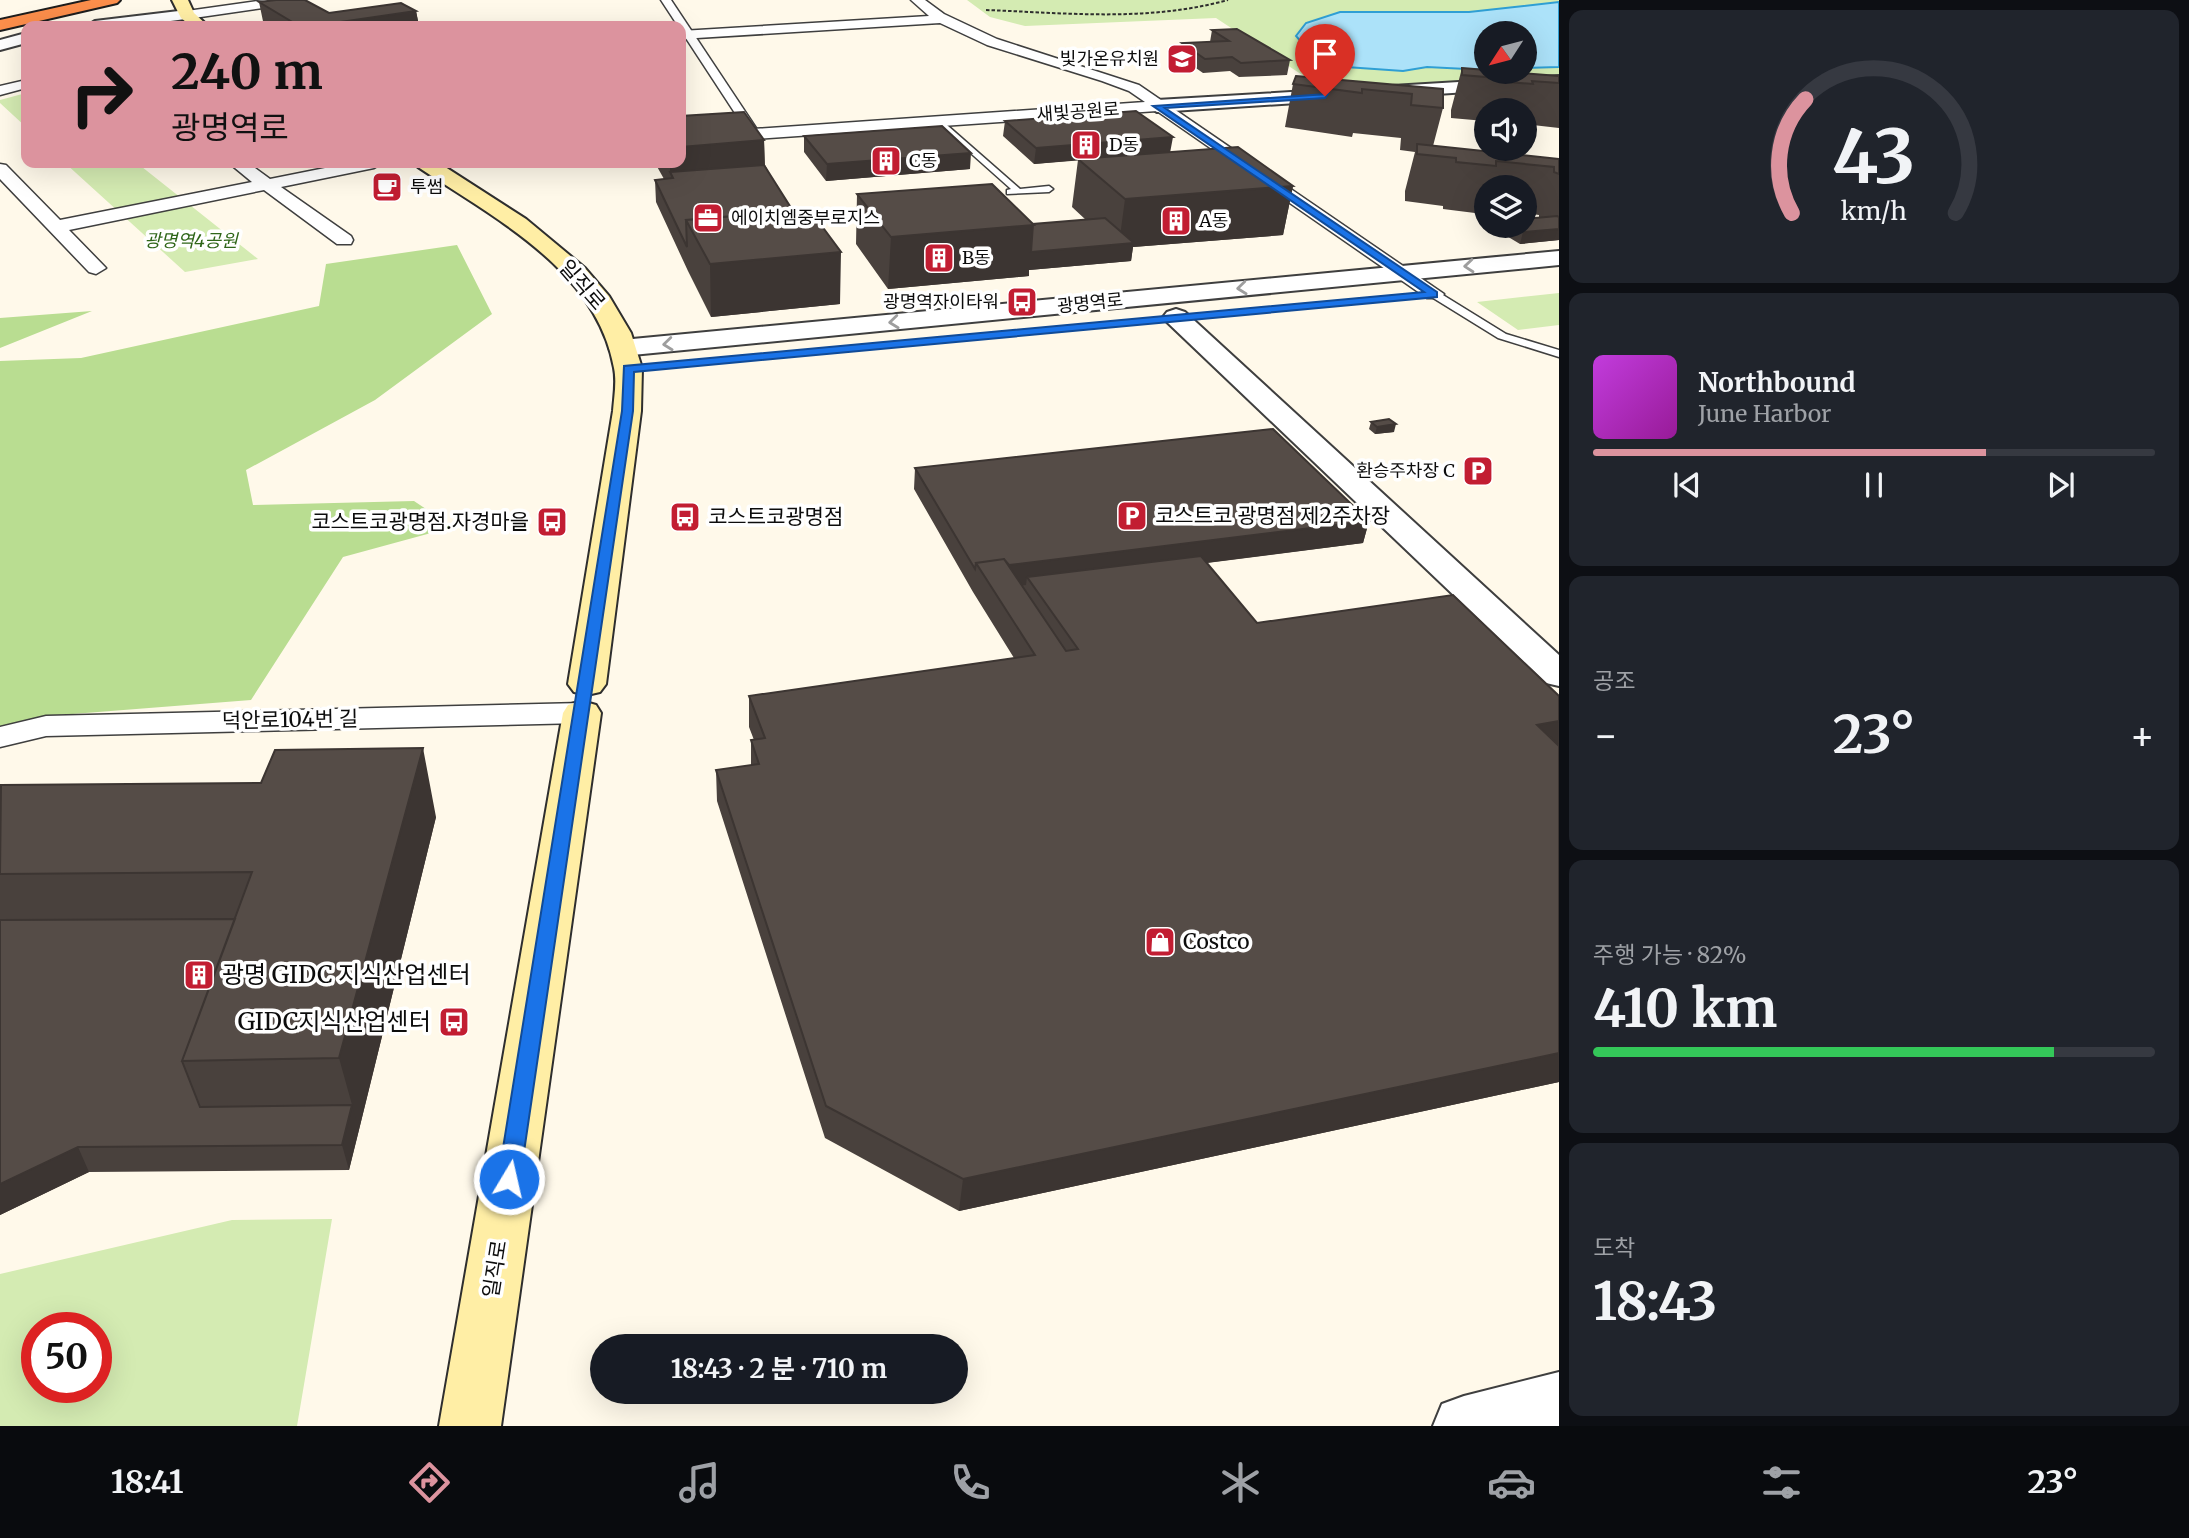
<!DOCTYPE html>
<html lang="ko">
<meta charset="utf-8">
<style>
body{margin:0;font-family:Merriweather,"Noto Sans KR",serif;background:#20242c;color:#f1f3f6;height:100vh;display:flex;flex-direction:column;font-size:26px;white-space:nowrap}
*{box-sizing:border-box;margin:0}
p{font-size:23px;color:#9ea1a6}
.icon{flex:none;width:38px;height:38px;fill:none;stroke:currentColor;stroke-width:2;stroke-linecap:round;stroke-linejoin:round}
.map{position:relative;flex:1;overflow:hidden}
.side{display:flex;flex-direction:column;gap:10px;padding:10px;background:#0d0f14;width:630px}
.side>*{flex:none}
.banner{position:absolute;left:21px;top:21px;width:665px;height:147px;border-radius:14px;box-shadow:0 7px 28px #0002;background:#dc939e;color:#111;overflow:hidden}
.needle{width:46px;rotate:234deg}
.controls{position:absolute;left:1474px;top:21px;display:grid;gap:14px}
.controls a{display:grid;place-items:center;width:63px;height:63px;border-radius:50%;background:#171b24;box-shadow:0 7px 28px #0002;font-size:35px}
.speed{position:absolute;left:21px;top:1312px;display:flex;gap:14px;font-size:35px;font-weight:700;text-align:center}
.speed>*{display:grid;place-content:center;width:91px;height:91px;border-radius:50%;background:#171b24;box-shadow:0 7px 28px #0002;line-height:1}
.speed .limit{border:10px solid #d22;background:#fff;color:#111}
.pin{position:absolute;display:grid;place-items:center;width:60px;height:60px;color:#fff;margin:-72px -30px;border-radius:50% 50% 50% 0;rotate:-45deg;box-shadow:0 0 7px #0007}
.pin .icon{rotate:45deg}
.me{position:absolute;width:77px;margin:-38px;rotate:9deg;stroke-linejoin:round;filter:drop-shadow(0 0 5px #0008)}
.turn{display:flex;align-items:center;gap:24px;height:147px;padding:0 35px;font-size:32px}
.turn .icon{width:91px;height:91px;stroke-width:2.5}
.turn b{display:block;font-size:49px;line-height:60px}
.big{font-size:52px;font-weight:700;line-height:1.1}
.side .tile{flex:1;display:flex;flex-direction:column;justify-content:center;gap:10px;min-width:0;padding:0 24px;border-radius:14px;background:#20242c}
.side .dial{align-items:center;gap:0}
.dial svg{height:182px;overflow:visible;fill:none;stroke:#363941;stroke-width:7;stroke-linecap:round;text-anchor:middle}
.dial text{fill:#f1f3f6;stroke:none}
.song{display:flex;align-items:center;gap:21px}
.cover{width:84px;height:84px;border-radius:10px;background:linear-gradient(135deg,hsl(290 70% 55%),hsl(300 70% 35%))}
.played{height:7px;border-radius:4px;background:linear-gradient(90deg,#dc939e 70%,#363941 70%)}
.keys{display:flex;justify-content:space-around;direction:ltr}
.heat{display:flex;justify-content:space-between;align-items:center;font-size:38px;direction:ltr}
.charge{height:10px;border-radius:5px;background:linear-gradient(90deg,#34c759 82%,#363941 0)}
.trip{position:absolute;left:590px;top:1334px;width:378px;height:70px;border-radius:35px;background:#171b24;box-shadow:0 7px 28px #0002;font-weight:700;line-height:70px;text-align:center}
.dock{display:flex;height:112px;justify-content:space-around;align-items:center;background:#090b0e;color:#9ea1a6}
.dock .icon{width:49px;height:49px}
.dock .current{color:#dc939e}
.dock b{font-size:32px;color:#f1f3f6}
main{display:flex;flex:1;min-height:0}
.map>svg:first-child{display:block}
.green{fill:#d4ebb2;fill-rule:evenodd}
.forest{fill:#b9dd91}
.water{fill:#ace2f9;stroke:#2f9fd4;stroke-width:2}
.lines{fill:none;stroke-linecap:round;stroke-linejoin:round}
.service-casing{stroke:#3f3f3f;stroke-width:3}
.pedestrian-casing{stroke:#3f3f3f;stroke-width:3}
.minor-casing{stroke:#3f3f3f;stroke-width:3}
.tertiary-casing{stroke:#3f3f3f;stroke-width:4}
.secondary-casing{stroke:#2e2e2e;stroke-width:4}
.motorway-casing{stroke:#1d1d1d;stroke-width:4}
.path{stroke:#2e2e2e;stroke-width:2;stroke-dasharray:3.5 2;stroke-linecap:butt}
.service{fill:#fff;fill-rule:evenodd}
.pedestrian{fill:#fff;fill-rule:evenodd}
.minor{fill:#fff;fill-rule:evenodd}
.tertiary{fill:#fff;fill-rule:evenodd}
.secondary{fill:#ffeea5;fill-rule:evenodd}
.motorway{fill:#fc8e4b;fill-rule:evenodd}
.wall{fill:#49413d}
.shaded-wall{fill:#3c3532}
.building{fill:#554c47;stroke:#3c3532;stroke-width:2}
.oneway{stroke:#9e9e9e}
.route{fill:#1a73e8;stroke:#114b97;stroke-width:2}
.labels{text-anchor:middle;stroke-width:7;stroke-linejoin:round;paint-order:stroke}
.far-poi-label{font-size:18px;fill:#0c0c0c;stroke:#fff;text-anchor:start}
.far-street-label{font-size:18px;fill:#0c0c0c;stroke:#fff}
.far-park-label{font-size:18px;font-style:italic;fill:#2f6619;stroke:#fff}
.street-label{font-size:21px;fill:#0c0c0c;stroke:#fff}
.poi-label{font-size:21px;fill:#0c0c0c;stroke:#fff;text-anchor:start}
.near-poi-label{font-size:24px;fill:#0c0c0c;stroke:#fff;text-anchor:start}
</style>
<main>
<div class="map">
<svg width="1559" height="1426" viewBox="0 0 1559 1426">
<rect width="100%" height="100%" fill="#fff9ea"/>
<path class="green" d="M967,0h592v77l-139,9 -24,-2 -74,4 -106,-70 -191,8 -35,-9zM1486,33h38v39h-38z
M26,93v34l-26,-24v-3z
M65,163h72l121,96 -73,13z
M1559,293v32l-41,5 -41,-28z
M332,1219l-35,207h-297v-152l232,-54zM96,1328v60h-59v-60z"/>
<path class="forest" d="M457,245l35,69 -117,86 -129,70 7,35 161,-4 39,26 -110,30 -92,143 -204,16 -47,14v-369l81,-3 238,-52 7,-42z
M92,311l-92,37v-30z"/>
<path class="water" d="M1559,2v65l-35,1v-35h-38v37l-59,-3 -24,4 -57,-4 -38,-17 -12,-14 10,-13 34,-11h129z"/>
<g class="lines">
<g class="service-casing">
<path id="service" d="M940,119l80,70 29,-3 4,3 -4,3 -42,2v-4l4,-1 -74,-66z
M1430,292h8l68,42 53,16v7l-61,-19 -68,-42z"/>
</g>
<g class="pedestrian-casing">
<path id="pedestrian" d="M661,0h10l89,134 -2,2h-8z"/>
</g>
<g class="minor-casing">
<path id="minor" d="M265,0h32l-6,4 -104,15 -6,-4 6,-4z
M911,0h14l19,14 53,25 142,46 305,209 -3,4h-14l-270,-187 -476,33v-10l464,-32 -16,-11 -27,-10 -115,-36 -47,-22 -259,16v-8l248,-15z
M26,80v8l-26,7v-9z
M229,163h19l22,16 80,-16h32l-8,5 -93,19 70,49 2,4 -2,4h-14l-73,-54 -195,40 37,38 -10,6 -7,-2 -89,-93v-15l6,1 54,55 192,-38z
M582,703l11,3 5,7 -5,7 -11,3 -536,13 -46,11v-20l46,-11z"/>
</g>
<g class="tertiary-casing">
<path id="tertiary" d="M187,10l6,2 2,3 -2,3 -60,8h-46l8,-5z
M26,33v10l-26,7v-10z
M1559,76v10l-402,26 -9,-6 9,-6z
M1559,251v14l-937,91 -9,-2 -4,-6 4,-6 9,-2z
M1176,309l9,3 374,343v31l-13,-3 -379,-361 -4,-5 4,-5z
M1559,1372v54h-126l9,-22 22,-8z"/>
</g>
<g class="secondary-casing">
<path id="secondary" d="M172,0h16l6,13 14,13h-17l-10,-8z
M415,163h24l87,56 59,49 24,28 22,37 11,35 -1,43 -35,273 -6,8 -13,3 -13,-3 -6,-8 45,-273c1,-14 4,-29 1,-43 -18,-99 -120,-150 -196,-201z
M582,701l14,4 5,8 -100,713h-62l124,-713 5,-8z"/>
</g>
<g class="motorway-casing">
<path id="motorway" d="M91,0h29l-3,3 -117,27v-10z"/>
</g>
<path class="path" d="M986,10c82,3 162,12 242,-10"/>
<use href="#service" class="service"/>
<use href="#pedestrian" class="pedestrian"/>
<use href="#minor" class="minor"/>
<use href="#tertiary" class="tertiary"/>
<use href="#secondary" class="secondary"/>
<use href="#motorway" class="motorway"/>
</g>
<path class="wall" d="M259,2l70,11 87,-2 3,15h-155z
M1212,30l78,30 -3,15 -48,2 -9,-6 -27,2 -23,-16 2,-14 28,-1z
M1462,68l97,8v52l-35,-4v-14h-38v14l-1,-3 -34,-3v-8z
M1293,84l150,5v19l-10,38 126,13v81l-39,4 -20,-12 2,-6h22l15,-9v-2l-15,-2v-26h-38v22h-2l-1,5 -40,-5v-3l-38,-5v-10l10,-39 -15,-2 1,-12 -48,-5 -1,4 -67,-10z
M1005,121l165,31 123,34 -10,49 -150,12 -2,14 -102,9v6l-141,13 -32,-45 1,-50 176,30 53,-4 -14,-13 6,-47 -44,4 -31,-28z
M804,136l166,33 -144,12 -22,-29z
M764,140l1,25 75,139 -129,13 -23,-46 -32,-69 -1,-22 9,-1 -9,-16h26z
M1371,422l23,10 -19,2 -6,-5z
M915,468l454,53 -6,22 -156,20 50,60 302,73v386l-600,129 -134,-73 -108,-337 -1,-31 35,-5v-25h3l-5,-13v-31l265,-38 -41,-66 -59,-103z
M0,786l436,31 -87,353 -260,2 -89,43z"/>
<path class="shaded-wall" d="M416,11l3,15h-106z
M1173,137l-3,16 -136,11 2,-16z
M764,140l1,46 -92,-8 -3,-6v-9h11v-16z
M971,153l-1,16 -144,12 1,-17z
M1293,186l-10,49 -150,12 -2,14 -102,9v6l-141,13 3,-52 143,-12 85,19 6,-45z
M1559,229v11l-39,4 3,-12z
M841,252l-1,52 -129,13 -1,-53z
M1396,424l-2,8 -19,2 2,-7z
M1369,521l-6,22 -331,42 -5,-8 -1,8 -33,4 -13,-20z
M1559,721v29l-22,-25z
M423,748l13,69 -77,313 -20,-72z
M1559,1053v29l-600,129 4,-32z
M352,1105l7,25 -10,40 -7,-25z
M78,1147l11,25 -89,43v-31z"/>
<path class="building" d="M276,0h29l24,13 72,-10 15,8 -103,15h-14l-40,-24z
M1237,29l53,31 -49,3 -9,-6 -27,2 -23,-16 47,-2 -17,-11z
M1462,68l24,2v2h20l53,4v7l-27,-2 1,3 -36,-3v-3l-35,-3z
M1296,76l147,13v19l-32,-3 1,-11 -50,-5v4l-69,-9z
M1136,111l37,26 -137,11 -31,-27z
M744,112l20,28 -83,7v-31z
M942,126l29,27 -144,11 -23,-28z
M1417,144l142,15v15l-5,-2v-5l-58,-6v5l-40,-4v-4l-39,-4z
M1238,147l55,39 -168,13 -47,-40z
M764,165l29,46 -107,9 1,27 -32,-67 18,-2 -3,-6z
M992,184l42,41 -143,12 -34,-43z
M810,210l31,42 -131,12 -24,-44z
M1557,216l2,1v12l-36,3 -10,-6h11v-7z
M1105,218l29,25 -103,9 2,-28z
M1389,419l7,5 -19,3 -6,-5z
M1273,429l96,92 -360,44 -5,-6 -28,4 -1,6 -60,-101z
M1201,556l56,67 196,-28 106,101v25l-22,4 22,21v307l-596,126 -137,-73 -110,-336 43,-6 -8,-24 14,-2 -16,-42 286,-41 -59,-92 28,-4 62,92 12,-2 -51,-72z
M423,748l-84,310 -157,3 70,-189 -252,2 1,-89 260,-2 14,-33z
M235,919l-53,142 18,46 152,-2 -10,40 -264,2 -78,37v-264z"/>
<defs><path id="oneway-chevron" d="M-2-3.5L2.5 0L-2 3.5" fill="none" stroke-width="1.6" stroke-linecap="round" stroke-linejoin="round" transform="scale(1.75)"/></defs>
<g class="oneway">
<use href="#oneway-chevron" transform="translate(1469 266) rotate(175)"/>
<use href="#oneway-chevron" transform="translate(1242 288) rotate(174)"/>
<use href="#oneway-chevron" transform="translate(894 322) rotate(174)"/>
<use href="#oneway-chevron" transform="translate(668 344) rotate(174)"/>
</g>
<path class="route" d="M1328,94l-3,4 -160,10 272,184v5l-803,75 -1,39 -113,768 -3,7 -8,3 -8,-3 -3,-7 124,-768 2,-45 800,-74 -271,-186z"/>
<defs>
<g id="school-square" transform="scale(1.575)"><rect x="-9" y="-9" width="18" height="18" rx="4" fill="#c21d32" stroke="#fff"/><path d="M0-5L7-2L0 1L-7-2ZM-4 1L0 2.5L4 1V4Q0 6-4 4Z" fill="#fff"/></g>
<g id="building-square" transform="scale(1.575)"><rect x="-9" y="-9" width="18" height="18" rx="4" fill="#c21d32" stroke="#fff"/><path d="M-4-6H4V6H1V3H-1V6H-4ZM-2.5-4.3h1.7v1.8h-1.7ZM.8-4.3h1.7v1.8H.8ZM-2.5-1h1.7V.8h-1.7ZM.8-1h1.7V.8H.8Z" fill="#fff"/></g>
<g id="cafe-square" transform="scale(1.575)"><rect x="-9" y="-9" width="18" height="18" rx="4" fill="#c21d32" stroke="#fff"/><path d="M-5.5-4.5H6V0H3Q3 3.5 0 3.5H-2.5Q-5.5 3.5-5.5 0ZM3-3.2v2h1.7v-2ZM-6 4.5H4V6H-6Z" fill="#fff"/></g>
<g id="office-square" transform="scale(1.575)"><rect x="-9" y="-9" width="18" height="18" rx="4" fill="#c21d32" stroke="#fff"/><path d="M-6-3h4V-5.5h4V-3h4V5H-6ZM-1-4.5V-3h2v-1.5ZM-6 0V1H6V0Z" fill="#fff"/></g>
<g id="bus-square" transform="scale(1.575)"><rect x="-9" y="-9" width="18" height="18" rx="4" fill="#c21d32" stroke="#fff"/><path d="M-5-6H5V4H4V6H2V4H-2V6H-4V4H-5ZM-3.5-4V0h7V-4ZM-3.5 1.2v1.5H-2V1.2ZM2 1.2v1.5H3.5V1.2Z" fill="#fff"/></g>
<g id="parking-square" transform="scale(1.575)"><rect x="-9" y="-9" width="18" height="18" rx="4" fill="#c21d32" stroke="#fff"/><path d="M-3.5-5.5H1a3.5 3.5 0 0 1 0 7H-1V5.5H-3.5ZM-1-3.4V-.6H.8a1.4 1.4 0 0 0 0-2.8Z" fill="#fff"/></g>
<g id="shop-square" transform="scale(1.575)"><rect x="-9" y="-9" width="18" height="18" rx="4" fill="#c21d32" stroke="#fff"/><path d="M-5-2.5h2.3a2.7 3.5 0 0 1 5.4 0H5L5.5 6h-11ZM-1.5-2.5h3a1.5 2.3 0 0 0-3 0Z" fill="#fff"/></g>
</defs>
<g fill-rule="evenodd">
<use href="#school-square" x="1182" y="59"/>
<use href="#building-square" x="1086" y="145"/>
<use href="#building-square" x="886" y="161"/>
<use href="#cafe-square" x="387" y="187"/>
<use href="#office-square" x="708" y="218"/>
<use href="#building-square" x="1176" y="221"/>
<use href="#building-square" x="939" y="258"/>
<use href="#bus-square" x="1022" y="302"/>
<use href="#parking-square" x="1478" y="471"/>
<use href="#parking-square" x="1132" y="516"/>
<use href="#bus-square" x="685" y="517"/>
<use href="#bus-square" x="552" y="522"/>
<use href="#shop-square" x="1160" y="942"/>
<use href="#building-square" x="199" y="975"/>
<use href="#bus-square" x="454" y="1022"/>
</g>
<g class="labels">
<g class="far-poi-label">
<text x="1159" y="65" text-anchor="end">빛가온유치원</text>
<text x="1109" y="151">D동</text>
<text x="909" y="167">C동</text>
<text x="410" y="193">투썸</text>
<text x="731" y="224">에이치엠중부로지스</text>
<text x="1199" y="227">A동</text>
<text x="962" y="264">B동</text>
<text x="999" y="308" text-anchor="end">광명역자이타워</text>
<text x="1455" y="477" text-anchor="end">환승주차장 C</text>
</g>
<g class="far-street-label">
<text transform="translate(1078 112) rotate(-4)" y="6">새빛공원로</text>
<text transform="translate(1090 303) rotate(-6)" y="6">광명역로</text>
</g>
<g class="far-park-label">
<text x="191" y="247">광명역4공원</text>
</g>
<g class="street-label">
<text transform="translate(582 285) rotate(49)" y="7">일직로</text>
<text transform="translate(290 720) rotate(-1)" y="7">덕안로104번 길</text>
<text transform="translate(495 1269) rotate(-81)" y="7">일직로</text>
</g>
<g class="poi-label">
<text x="1155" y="523">코스트코 광명점 제2주차장</text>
<text x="708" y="524">코스트코광명점</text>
<text x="529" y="529" text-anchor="end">코스트코광명점.자경마을</text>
<text x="1183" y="949">Costco</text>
</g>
<g class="near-poi-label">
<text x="222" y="983">광명 GIDC 지식산업센터</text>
<text x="431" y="1030" text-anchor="end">GIDC지식산업센터</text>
</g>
</g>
</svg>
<div class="controls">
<a><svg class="needle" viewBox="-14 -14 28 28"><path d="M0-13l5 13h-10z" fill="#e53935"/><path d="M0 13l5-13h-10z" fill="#9ea1a6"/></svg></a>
<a><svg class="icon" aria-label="sound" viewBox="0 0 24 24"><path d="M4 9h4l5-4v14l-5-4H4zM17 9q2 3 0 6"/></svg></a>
<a><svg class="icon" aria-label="layers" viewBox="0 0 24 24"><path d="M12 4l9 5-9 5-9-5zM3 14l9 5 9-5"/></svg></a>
</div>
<div class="speed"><div class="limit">50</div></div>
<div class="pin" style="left:1325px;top:96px;background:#d93025"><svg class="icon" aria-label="arrive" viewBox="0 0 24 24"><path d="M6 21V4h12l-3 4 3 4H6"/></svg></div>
<svg class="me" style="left:509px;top:1179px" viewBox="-20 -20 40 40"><circle r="17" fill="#1a73e8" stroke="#fff" stroke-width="3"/><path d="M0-11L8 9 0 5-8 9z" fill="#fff"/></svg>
<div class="trip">18:43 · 2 분 · 710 m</div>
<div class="banner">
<div class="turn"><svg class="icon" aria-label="right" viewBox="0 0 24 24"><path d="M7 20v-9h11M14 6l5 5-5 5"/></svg><div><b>240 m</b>광명역로</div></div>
</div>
</div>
<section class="side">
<div class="tile dial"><svg viewBox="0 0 100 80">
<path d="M14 69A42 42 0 1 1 86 69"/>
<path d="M14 69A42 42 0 0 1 20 19" stroke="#dc939e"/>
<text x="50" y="56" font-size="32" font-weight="700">43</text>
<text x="50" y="72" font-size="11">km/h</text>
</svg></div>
<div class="tile">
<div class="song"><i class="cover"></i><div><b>Northbound</b><p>June Harbor</p></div></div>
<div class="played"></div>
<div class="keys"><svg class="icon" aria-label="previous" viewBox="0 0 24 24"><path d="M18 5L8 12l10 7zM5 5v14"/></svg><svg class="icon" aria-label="pause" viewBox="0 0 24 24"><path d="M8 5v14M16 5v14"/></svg><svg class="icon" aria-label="next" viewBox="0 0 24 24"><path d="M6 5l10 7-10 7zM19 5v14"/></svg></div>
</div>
<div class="tile"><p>공조</p>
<div class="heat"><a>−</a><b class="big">23°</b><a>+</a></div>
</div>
<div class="tile"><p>주행 가능 · 82%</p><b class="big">410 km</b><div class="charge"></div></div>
<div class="tile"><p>도착</p><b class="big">18:43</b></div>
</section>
</main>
<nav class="dock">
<b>18:41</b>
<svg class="icon current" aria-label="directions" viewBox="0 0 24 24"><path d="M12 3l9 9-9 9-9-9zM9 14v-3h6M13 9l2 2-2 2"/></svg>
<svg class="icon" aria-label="music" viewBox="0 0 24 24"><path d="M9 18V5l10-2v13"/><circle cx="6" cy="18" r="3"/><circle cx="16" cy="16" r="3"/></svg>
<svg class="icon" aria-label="phone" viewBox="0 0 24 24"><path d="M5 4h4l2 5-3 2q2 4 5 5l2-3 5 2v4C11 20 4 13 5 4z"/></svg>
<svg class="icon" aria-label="climate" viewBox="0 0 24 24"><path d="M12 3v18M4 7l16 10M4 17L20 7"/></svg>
<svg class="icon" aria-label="car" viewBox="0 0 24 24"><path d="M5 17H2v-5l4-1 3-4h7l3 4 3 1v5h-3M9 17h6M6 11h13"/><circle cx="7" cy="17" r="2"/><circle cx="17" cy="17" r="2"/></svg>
<svg class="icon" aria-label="filters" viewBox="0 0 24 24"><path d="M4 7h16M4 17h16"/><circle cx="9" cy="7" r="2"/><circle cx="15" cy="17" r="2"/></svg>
<b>23°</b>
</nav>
